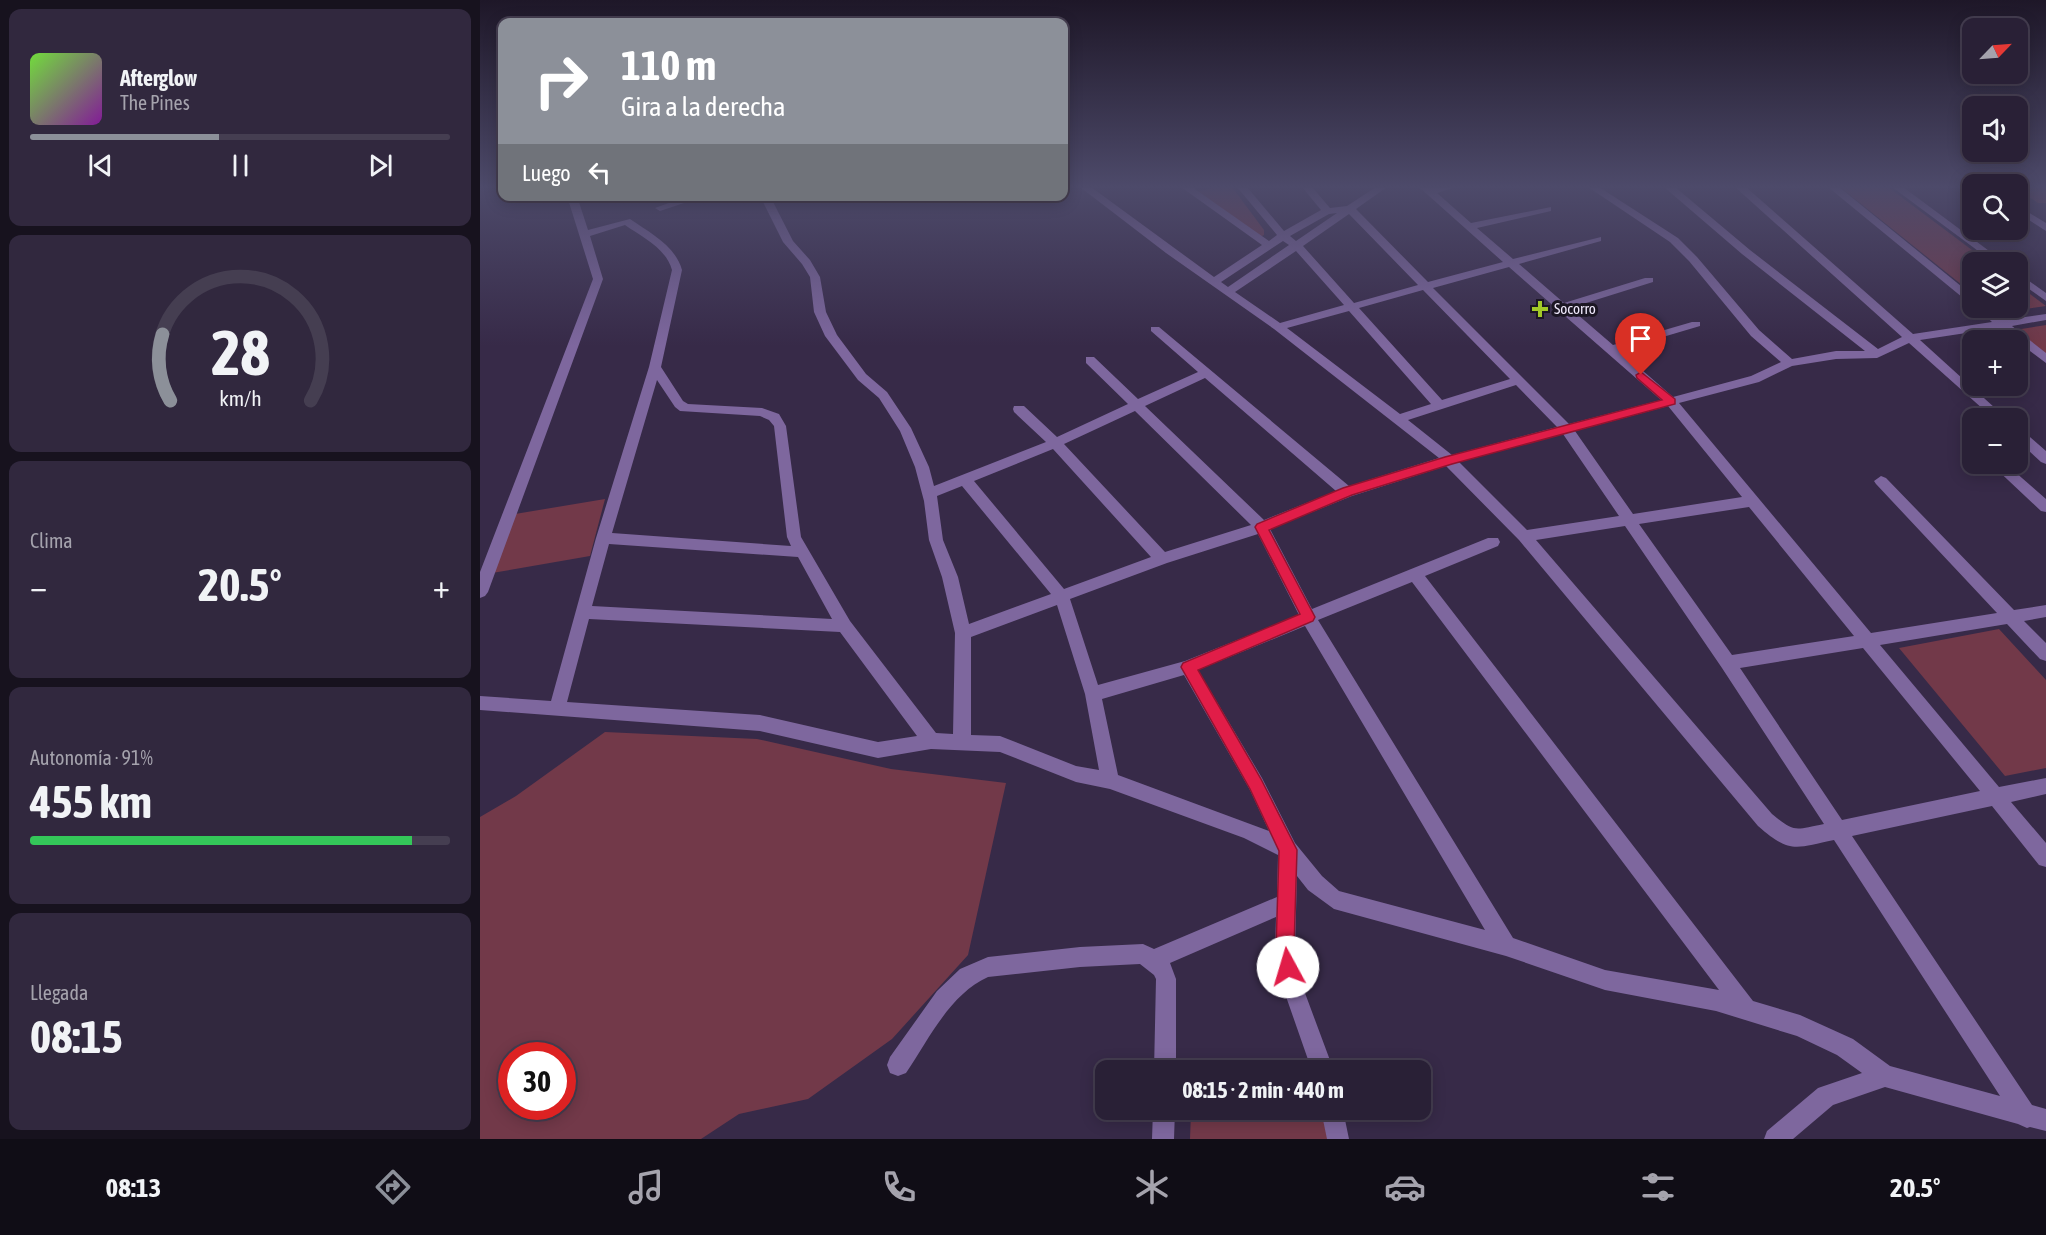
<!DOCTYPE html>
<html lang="es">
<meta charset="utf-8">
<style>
body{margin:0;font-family:"Asap Condensed",sans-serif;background:#31283e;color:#f1f3f6;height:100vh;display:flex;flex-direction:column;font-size:22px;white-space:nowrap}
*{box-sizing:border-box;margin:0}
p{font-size:20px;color:#a5a3ad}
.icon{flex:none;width:33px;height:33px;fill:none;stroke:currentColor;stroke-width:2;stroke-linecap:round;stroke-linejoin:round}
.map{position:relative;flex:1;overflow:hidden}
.panel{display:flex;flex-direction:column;gap:9px;padding:9px;background:#17121e;width:480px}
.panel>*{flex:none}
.top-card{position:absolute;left:18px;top:18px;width:570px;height:183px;border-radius:12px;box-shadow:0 3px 15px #0003,0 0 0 2px #453e51;background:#8c9099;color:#fff;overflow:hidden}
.needle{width:39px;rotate:65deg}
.controls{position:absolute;left:1482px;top:18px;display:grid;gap:12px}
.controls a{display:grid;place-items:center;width:66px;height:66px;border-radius:12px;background:#292036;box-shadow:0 3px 15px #0003,0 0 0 2px #453e51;font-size:30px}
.speed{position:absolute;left:18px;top:1042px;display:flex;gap:12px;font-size:30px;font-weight:700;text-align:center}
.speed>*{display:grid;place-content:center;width:78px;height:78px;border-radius:50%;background:#292036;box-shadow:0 3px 15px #0003,0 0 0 2px #453e51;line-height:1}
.speed .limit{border:9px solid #d22;background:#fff;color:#111}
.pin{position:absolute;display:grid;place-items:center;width:51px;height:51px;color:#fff;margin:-62px -26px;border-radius:50% 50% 50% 0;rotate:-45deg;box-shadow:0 0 6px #0007}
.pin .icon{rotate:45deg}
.me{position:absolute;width:66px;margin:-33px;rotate:354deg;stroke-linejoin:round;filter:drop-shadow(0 0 4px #0008)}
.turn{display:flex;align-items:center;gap:21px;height:126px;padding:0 24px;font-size:27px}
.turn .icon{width:78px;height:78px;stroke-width:2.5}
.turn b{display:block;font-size:42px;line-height:51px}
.then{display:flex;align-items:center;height:57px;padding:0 24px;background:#0003;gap:12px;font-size:22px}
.big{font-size:45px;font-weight:700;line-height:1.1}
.panel .card{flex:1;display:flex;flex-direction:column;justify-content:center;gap:9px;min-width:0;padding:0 21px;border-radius:12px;background:#31283e}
.panel .dial{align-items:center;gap:0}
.dial svg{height:156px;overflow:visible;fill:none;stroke:#453e51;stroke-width:7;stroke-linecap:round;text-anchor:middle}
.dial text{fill:#f1f3f6;stroke:none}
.song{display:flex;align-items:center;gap:18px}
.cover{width:72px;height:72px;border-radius:9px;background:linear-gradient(135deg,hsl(100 70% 55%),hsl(290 70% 35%))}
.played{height:6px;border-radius:3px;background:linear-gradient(90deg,#8c9099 45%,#453e51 45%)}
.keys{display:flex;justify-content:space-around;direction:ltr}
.heat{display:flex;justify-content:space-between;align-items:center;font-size:33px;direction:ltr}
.charge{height:9px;border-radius:4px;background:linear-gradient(90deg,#34c759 91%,#453e51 0)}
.trip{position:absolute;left:615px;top:1060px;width:336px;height:60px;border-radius:12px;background:#292036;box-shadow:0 3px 15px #0003,0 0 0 2px #453e51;font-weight:700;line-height:60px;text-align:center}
.dock{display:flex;height:96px;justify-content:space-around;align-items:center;background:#100d16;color:#a5a3ad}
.dock .icon{width:42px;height:42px}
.dock .active{color:#8c9099}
.dock b{font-size:27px;color:#f1f3f6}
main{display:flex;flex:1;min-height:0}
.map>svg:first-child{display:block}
.green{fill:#723949;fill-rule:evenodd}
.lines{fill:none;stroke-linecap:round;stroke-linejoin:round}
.minor{fill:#7e679e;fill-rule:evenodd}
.route{fill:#e11d48;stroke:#92132f;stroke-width:1.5}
.poi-dot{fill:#a2c928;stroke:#1b1623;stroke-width:2}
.labels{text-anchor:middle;stroke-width:6;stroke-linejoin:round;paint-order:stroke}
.far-poi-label{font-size:15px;fill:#f0e9fc;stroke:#1b1623;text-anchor:start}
</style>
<main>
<section class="panel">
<div class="card">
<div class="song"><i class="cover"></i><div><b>Afterglow</b><p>The Pines</p></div></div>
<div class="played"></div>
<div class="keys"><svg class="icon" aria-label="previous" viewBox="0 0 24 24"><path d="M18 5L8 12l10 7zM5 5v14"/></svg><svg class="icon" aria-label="pause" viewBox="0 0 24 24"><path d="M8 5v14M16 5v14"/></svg><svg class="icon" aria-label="next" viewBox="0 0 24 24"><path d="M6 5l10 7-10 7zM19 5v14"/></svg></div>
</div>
<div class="card dial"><svg viewBox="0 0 100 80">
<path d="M14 69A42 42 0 1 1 86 69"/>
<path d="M14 69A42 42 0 0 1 10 35" stroke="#8c9099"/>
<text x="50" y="56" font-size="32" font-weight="700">28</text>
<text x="50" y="72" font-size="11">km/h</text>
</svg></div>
<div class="card"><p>Clima</p>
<div class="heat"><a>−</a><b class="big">20.5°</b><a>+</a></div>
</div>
<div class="card"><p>Autonomía · 91%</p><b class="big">455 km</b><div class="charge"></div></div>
<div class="card"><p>Llegada</p><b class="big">08:15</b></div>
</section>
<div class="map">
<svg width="1566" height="1139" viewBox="0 0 1566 1139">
<rect width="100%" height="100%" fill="#372a48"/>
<path class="green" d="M738,187h14l32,43v5l-4,2 -69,-44z
M1360,187h48l100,75h-16v31z
M1538,187h28v16h-8l-20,-14z
M1538,285l28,21 -48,7 -7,-5h27z
M1566,325v29l-31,-24z
M125,499l-15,57 -98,17 23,-59z
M1519,629l47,51v88l-41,8 -106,-128z
M125,732l152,7 134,30 115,14 -38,172 -76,84 -84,60 -69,15 -38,25h-221v-322l36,-21zM32,1056h50v51h-50z
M722,1110h118l11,10 2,19h-143l1,-27z"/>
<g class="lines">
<path class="minor" d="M600,187h11l123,90 48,-32 -81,-58h11l77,54 8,-6 -40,-48h10l37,44 37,-21 -19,-23h10l18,21 17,-2 29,-19h11l-31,22 72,73 75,-20 -84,-75h37l-19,6 34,30 80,-16v4l-74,17 36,31 88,-22v4l-82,23 45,39 81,-25h8v4l-83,26 43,37 79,-23h8v4l-81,24 54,47 78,-21 30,-14 -30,-26 -62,-75 -19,-19 -82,-55h11l79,51 19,19 62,73 33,29 44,-8h29l-123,-97 -78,-67h11l75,63 128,99 24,-12 -167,-150h11l167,147 79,-12 -15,-14h11l16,12 42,-6v6l-34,6 34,27v10l-47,-35 -79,12 86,78h-13l-84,-75 -32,15 -41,1 -44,7 -33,16 -80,21 192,230 126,-20 -121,-129 -2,-3 7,-5 5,2 128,132 32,-5v12l-22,4 22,22v18l-6,-2 -33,-35 -127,21 119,142 47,-9v16l-35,8 35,41v24l-7,-2 -47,-59 -140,30 180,269 14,4v22l-16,-4 -3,1 -9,-4 -133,-37 -52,18 -40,34h-29l3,-8 51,-43 44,-15 -25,-18 -40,-19 -81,-25 -111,-21 -99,-34 -172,-47 -26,-19 -11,-14 -2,73 7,36 32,86h-22l-30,-86 -7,-36 1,-32 -106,46 6,16v92h-22l2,-92 -2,-4 -14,-11 -60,3 -92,10c-38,17 -59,62 -82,96l-8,3 -8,-3 -3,-8 3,-8 47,-66 23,-22 28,-12 92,-10 63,-3 11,5 123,-52 1,-42 -34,-17 -134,-49 -34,-7 -76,-30 -69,-3 -53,9 -118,-27 -280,-21v-14l71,5 45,-163 53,-171 23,-97c-6,-22 -30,-33 -47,-45l-35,11 13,43 -115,313 -3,4 -5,2v-26l113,-293 -26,-83h10l11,34 42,-11c20,14 45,26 52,51l-21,97 22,34 5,3 74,4 17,6 7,12 15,111 49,84 86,112 17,1 2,-101 -13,-56 -13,-37 -5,-39 -9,-34 -15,-36 -21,-33 -21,-18 -33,-44 -11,-24 -4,-35 -8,-13 -19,-22 -23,-46h10l23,45 17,19 10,17 6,35 11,23 29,39 21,18 24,36 18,39 5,19 112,-44 -32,-30 -1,-3 1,-3h10l33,31 71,-33 -42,-41v-6h8l44,42 60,-27 -47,-41v-4h8l190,159 90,-28 -165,-129 -108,-76zM857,213l-41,28 -6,-5 39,-22zM869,214l69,71 -64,18 -51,-57zM803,241l6,4 -61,42 -7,-5zM816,251l48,54 -64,18 -45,-31zM1029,267l152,133 -92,24 -136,-136zM943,290l87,89 -68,21 -83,-92zM869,311l82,93 -31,10 -113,-86zM725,378l131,113 -72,29 -119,-114zM177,380l18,27 5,4 80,5 9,4 5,6 13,111 4,9 -179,-13zM1036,385l41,42 -105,28 -44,-35zM1188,406l74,91 -109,17 -58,-83zM655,411l116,114 -86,27 -101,-108zM1083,434l56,82 -92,14 -68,-68zM573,449l98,108 -87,32 -90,-108zM966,466l73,74 239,286c32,28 37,22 76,14l166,256 -110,-30 -37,-27 -53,-24 -47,-14 -328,-425 73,-30 2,-4 -2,-4h-10l-176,71 -42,-80 82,-33zM482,486l89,108 -82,30 -11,-47 -15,-37 -6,-44zM1269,507l105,129 -122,19 -93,-131zM1145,526l97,142 102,156c-30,6 -29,9 -52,-10l-236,-274zM778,534l41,81 -114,46 -87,24 -28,-86 97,-36zM129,544l189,13 34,62 -240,-13zM932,582l307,408 -114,-20 -92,-32 -195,-318zM577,605l28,89 14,76 -23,-4 -76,-30 -29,-1v-98zM109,619l251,13 77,104 -39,6 -118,-27 -193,-13zM825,626l180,304 -146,-39 -17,-15 -27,-33 -33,-65 -64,-108zM1383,648l117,143 -138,29 -102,-152zM704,675l66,115 19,41 -151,-56 -16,-76z
M1348,187h11l133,108v8l-4,-1z
M1412,187h11l101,75h-11z
M208,196h17l-45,15 -5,-3z
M1538,206l28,17v8l-28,-18z
M1538,273l28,20v8l-28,-20z
M1538,430l5,1 23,20v13l-5,-2 -23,-21z
M1511,464h15l40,35v13l-5,-1z
M673,1110h22l-1,29h-22z
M841,1110h22l6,29h-22z"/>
</g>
<linearGradient id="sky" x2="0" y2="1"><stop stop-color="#1e1728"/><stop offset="0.54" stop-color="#4d4a6a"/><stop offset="1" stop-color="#4d4a6a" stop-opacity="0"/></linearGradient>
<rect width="1566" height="346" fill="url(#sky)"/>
<path class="route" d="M1161,372l34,27v5l-223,60 -100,31 -83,35 46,87 -2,4 -115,49 63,109 36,71 -3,99 3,18 -2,6 -7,3 -7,-3 -5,-24 3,-98 -29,-62 -69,-122 2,-4 117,-49 -45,-87 2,-3 86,-36 102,-31 217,-57 -25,-22 -1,-3z"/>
<path class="poi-dot" d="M1057 300h6v6h6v6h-6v6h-6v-6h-6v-6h6z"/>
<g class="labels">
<g class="far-poi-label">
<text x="1074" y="314">Socorro</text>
</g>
</g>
</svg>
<div class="controls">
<a><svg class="needle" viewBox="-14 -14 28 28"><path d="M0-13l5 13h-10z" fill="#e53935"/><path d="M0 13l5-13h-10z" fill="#a5a3ad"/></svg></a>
<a><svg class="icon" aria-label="sound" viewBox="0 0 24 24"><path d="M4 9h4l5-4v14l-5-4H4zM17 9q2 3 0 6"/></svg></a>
<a><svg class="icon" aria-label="search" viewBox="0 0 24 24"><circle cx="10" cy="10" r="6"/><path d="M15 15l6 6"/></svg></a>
<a><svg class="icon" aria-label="layers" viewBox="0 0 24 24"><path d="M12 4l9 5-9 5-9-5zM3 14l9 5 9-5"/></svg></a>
<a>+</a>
<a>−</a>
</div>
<div class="speed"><div class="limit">30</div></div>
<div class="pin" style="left:1161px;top:375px;background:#d93025"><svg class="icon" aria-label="arrive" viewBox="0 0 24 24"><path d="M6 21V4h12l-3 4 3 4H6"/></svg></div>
<svg class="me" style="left:808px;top:967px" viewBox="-20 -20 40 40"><circle r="19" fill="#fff"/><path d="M0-13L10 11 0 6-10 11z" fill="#e11d48"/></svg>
<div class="trip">08:15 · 2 min · 440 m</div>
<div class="top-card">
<div class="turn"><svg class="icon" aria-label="right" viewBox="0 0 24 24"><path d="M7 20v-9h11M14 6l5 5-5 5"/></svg><div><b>110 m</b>Gira a la derecha</div></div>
<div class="then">Luego<svg class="icon" aria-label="left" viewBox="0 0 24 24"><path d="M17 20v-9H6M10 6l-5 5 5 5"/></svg></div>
</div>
</div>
</main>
<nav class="dock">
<b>08:13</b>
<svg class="icon active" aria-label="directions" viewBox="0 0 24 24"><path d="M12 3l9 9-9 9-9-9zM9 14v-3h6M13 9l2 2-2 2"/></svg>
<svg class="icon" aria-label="music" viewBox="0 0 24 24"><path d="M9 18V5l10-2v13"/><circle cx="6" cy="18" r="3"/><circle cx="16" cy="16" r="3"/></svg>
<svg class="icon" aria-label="phone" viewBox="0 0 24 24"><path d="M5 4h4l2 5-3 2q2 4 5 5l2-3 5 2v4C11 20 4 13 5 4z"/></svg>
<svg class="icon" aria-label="climate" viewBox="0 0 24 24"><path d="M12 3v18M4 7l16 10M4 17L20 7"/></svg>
<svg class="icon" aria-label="car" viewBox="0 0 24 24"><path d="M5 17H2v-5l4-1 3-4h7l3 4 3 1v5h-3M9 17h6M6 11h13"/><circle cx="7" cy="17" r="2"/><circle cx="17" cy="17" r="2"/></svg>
<svg class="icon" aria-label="filters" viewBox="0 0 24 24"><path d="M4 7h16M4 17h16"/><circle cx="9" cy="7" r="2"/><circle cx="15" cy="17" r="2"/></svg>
<b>20.5°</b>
</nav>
